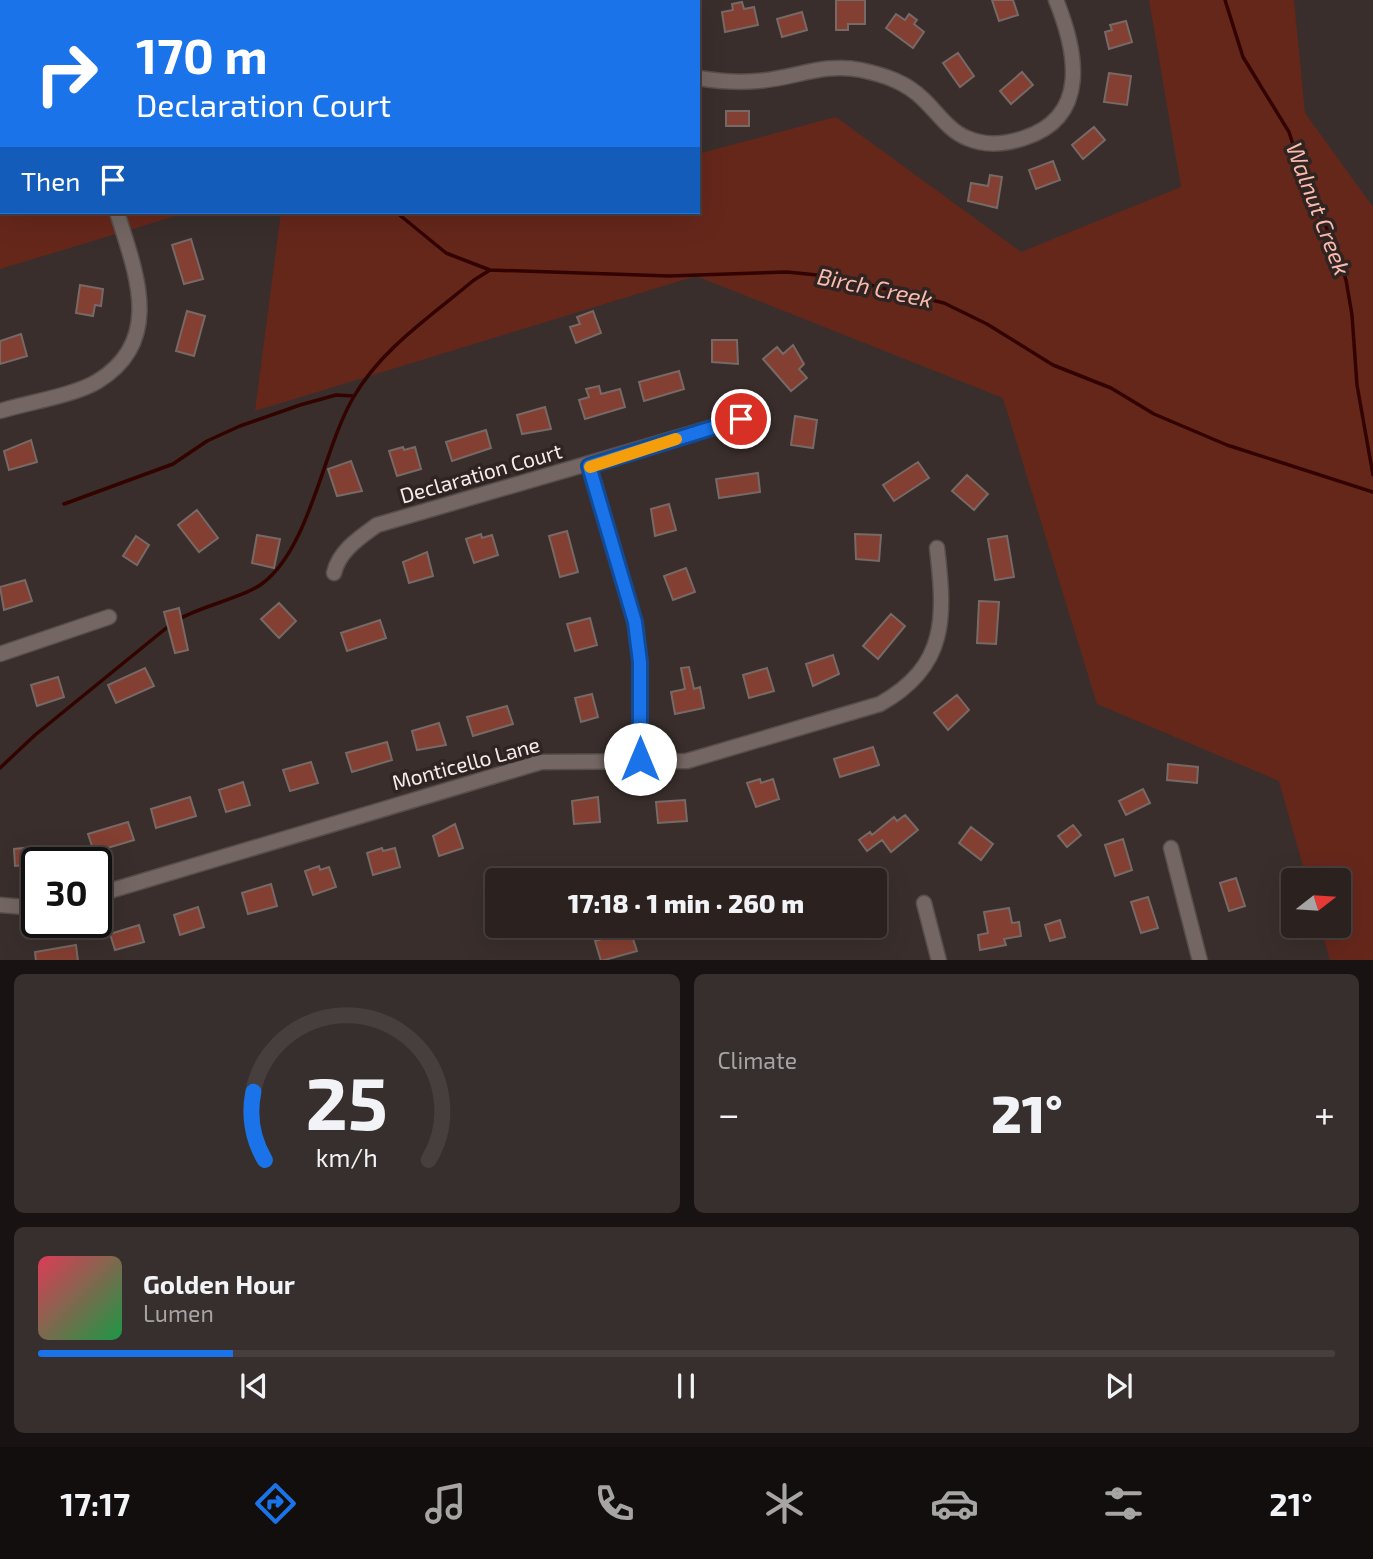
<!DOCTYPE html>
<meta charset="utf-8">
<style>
body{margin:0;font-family:"Exo 2",sans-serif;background:#372f2d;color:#f1f3f6;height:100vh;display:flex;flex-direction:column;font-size:26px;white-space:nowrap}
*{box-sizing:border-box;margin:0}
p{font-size:23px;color:#a6a4a5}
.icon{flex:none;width:38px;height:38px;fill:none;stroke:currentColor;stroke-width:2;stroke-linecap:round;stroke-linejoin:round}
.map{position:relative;height:960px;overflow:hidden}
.sheet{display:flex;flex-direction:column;gap:14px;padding:14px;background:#181312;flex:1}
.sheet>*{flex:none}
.banner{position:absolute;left:0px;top:0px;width:700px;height:214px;box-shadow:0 7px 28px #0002,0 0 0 2px #473f3e;background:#1a73e8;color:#fff;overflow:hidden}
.needle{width:46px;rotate:73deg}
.fabs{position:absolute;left:1281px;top:868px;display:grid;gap:14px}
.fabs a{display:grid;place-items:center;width:70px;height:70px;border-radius:7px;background:#2b2220;box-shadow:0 7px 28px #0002,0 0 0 2px #473f3e;font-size:35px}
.speed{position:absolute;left:21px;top:847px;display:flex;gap:14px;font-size:35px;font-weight:700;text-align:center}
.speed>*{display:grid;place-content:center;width:91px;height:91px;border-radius:50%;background:#2b2220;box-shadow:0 7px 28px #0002,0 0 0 2px #473f3e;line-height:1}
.speed .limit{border:4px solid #111;border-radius:10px;background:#fff;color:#111}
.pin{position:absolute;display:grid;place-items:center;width:60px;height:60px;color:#fff;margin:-30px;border:4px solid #fff;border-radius:50%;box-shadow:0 2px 7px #0007}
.me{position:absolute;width:77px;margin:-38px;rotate:0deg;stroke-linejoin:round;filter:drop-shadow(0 0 5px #0008)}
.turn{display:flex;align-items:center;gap:24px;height:147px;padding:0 21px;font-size:32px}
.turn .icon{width:91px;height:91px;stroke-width:2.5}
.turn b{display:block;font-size:49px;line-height:60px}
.then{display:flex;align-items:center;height:66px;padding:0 21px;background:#0003;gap:14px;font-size:26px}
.big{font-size:52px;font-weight:800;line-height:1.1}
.sheet .tile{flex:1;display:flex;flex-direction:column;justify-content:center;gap:10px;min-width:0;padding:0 24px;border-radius:10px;background:#372f2d}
.sheet .dial{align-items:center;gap:0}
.dial svg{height:182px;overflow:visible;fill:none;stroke:#473f3e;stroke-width:7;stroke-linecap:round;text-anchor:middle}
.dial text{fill:#f1f3f6;stroke:none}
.song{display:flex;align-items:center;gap:21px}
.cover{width:84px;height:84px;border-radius:10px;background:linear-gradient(135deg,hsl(350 70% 55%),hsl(140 70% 35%))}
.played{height:7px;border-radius:4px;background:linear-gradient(90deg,#1a73e8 15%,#473f3e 15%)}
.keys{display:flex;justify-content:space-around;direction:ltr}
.heat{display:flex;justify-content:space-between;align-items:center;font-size:38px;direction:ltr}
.sheet .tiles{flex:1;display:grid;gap:14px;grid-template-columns:1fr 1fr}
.tile:last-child{grid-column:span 2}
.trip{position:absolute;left:485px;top:868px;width:402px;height:70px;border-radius:7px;background:#2b2220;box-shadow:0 7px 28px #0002,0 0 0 2px #473f3e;font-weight:800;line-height:70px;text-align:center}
.tabs{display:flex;height:112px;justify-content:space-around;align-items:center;background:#110e0d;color:#a6a4a5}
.tabs .icon{width:49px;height:49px}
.tabs .current{color:#1a73e8}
.tabs b{font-size:32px;color:#f1f3f6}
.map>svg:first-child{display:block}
.green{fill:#66271b}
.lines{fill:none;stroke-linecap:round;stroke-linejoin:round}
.stream{stroke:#330300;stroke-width:3.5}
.building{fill:#833f31;stroke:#766966;stroke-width:2}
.minor-casing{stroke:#574e4b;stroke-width:17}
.minor{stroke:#736663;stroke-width:14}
.route-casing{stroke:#114b97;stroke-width:18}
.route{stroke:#1a73e8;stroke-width:12}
.slow{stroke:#f59e0b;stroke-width:12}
.labels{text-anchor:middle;stroke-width:7;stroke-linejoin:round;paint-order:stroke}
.street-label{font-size:21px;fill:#f4ecea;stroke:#2f2421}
.water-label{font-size:23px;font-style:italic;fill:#fabbad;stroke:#2f2421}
</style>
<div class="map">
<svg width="1373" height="961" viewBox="0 0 1373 961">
<rect width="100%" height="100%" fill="#392e2b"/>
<path class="green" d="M0,0h416l-414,2v210h187l-189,57z
M1149,0h145l11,113 68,94v753h-43l-10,-34h19v-46h-32l-28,-99 -182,-77 -94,-306 -307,-122 -441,135 26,-199h417v-58l138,-37 185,135 160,-65z"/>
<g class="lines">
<path class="stream" d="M253,0l2,2
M1225,0l18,57 46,75 16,50 30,64 11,34 6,35 5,70 16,90
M396,212l50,41 44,17 179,6 118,-4 50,5 107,26 43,21 66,41 58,23 43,26 73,31 146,47
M64,504l109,-40 34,-23 33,-15 60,-21 36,-10 18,1
M179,619c23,-13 66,-22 84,-36 47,-36 60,-133 90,-185 28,-49 78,-82 121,-118l16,-10
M0,768l35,-33 135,-110"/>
</g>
<path class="building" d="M836,0h29v24h-17v6h-12z
M992,0h21l5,15 -19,6z
M742,2l2,7 10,-2 4,18 -33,7 -3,-20 11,-2 -1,-6z
M802,12l5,18 -25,7 -5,-18z
M896,14l9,6 4,-6 8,6 -3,4 10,8 -11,16 -27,-20z
M1126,21l6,21 -23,7 -4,-17 7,-2 -2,-5z
M958,53l16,23 -14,11 -17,-24z
M1022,72l11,13 -22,19 -11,-13z
M1109,73l22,3 -4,29 -23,-3z
M726,111h23v15h-23z
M1094,127l11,13 -22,19 -11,-14z
M1053,161l7,19 -24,9 -7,-19z
M990,175l12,2 -5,31 -29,-7 3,-18 17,3z
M191,239l12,40 -19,5 -12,-39z
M80,285l23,4 -2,17 -6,-1 -2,11 -17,-3z
M187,311l18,5 -11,40 -18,-5z
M593,311l8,22 -25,10 -6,-16 10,-3 -3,-7z
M21,334l6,22 -27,8v-23z
M712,340h25l1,24 -26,-2z
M793,345l11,19 -5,5 8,9 -16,13 -28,-32 14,-12 6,7z
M679,371l5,18 -40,12 -5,-19z
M599,386l2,8 19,-5 5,18 -40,12 -6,-19 10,-3 -3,-8z
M545,407l6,22 -29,5 -5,-19z
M795,416l22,4 -4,28 -22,-3z
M486,430l5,18 -39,13 -6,-19z
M31,440l6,22 -28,8 -5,-19z
M403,447l1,3 11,-3 6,22 -24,7 -8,-25z
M351,461l11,30 -25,5 -9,-27z
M918,462l11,16 -35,23 -11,-16z
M758,473l2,19 -41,6 -3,-19z
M967,475l21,19 -14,16 -22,-19z
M669,504l7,26 -21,6 -4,-27z
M197,510l21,28 -19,14 -21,-27z
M567,531l11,41 -18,5 -11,-41z
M481,534l1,4 10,-3 6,20 -24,8 -8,-24z
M855,534l26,1 -2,26 -23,-2z
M257,535l23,4 -6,29 -22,-5z
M136,536l13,9 -12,20 -14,-9z
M1007,536l7,41 -19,3 -7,-41z
M427,552l6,24 -24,7 -6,-21z
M686,568l9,24 -22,8 -9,-24z
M25,580l7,21 -28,9 -4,-23z
M979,601l20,1 -3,42 -19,-1z
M279,603l17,18 -17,17 -18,-19z
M179,608l9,42 -13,3 -11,-41z
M891,614l14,12 -27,33 -15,-13z
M590,618l7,27 -22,6 -8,-27z
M380,620l6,18 -39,13 -6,-18z
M833,655l6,19 -26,12 -7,-22z
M689,667l5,22 6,-2 4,21 -29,6 -4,-22 14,-3 -4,-21z
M145,668l9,18 -38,17 -8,-18z
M767,668l7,23 -25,7 -6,-23z
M58,677l6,20 -27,9 -6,-21z
M592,694l6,23 -17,5 -6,-24z
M957,695l12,15 -21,20 -14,-17z
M507,706l6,18 -40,12 -6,-19z
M439,723l7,22 -29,5 -5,-19z
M387,742l5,18 -40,12 -6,-19z
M873,747l6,18 -39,12 -6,-18z
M311,762l7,21 -28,8 -7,-21z
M1168,764l30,3 -1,16 -30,-3z
M760,779l1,4 12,-4 6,20 -23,8 -9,-24z
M243,782l7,23 -24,7 -7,-22z
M1143,789l7,14 -24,12 -7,-14z
M190,797l6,19 -40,12 -5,-19z
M598,797l2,25 -26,2 -2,-23z
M685,800l2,21 -29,2 -2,-21z
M905,815l13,15 -27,22 -9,-12 -15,11 -8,-11 11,-8 2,3 22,-18 3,4z
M128,822l6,18 -40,12 -6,-18z
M455,824l8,24 -24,8 -6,-20z
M1073,825l8,10 -14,12 -9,-11z
M971,827l22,17 -12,16 -22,-17z
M1123,839l9,31 -17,6 -10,-31z
M44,846l2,17 -31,3 -1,-17z
M382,848l1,3 12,-3 5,19 -27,8 -6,-22z
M319,866l1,4 9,-3 7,20 -23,8 -8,-24z
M1236,878l9,28 -16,5 -9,-28z
M271,884l6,22 -29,8 -6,-21z
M1148,897l10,31 -17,5 -10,-31z
M198,907l6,20 -24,8 -6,-20z
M1009,908l3,15 7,-1 2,14 -17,3 2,6 -26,5 -2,-15 10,-2 -4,-21z
M1060,920l5,17 -15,4 -5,-16z
M139,925l5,17 -29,8 -5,-16z
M622,933l1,3 8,-3 6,18 -36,10 -6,-20z
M76,945l2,16h-42l-1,-9z"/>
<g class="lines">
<g class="minor-casing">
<path id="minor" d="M56,0v2
M531,0l1,2
M28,2l6,-2
M0,10l2,-1
M698,78c19,3 39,5 59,3 37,-2 66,-19 104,-11 23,5 45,12 62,29 14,13 26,32 44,39 18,8 39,6 57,0 66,-21 53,-86 32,-138
M0,179h2
M0,411c26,-8 76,-16 98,-30 67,-41 37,-110 19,-169
M589,465l46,157 5,40v97
M334,573c5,-22 25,-35 43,-48l364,-106
M0,654l109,-37
M1171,848l29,113
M96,895l445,-133 146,-1 193,-57c68,-38 65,-87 57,-156
M924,903l15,58
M0,905l37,3"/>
</g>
<use href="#minor" class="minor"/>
</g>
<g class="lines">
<g class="route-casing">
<path id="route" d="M640,759v-97l-5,-40 -46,-156 152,-47"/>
</g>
<use href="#route" class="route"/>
<path class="slow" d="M590,467l86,-28"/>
</g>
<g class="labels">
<g class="street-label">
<text transform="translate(481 474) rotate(-16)" y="7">Declaration Court</text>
<text transform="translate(466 764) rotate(-15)" y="7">Monticello Lane</text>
</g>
<g class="water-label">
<text transform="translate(1318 209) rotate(69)" y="8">Walnut Creek</text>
<text transform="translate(875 288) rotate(12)" y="8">Birch Creek</text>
</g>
</g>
</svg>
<div class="fabs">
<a><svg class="needle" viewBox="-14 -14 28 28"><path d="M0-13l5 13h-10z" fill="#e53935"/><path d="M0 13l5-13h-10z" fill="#a6a4a5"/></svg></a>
</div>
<div class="speed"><div class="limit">30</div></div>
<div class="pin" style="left:741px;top:419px;background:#d93025"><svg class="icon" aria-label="arrive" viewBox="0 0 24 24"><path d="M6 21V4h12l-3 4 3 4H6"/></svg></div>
<svg class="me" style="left:640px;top:759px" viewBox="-20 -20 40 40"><circle r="19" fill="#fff"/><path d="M0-13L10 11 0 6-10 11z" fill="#1a73e8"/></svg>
<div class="trip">17:18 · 1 min · 260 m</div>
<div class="banner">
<div class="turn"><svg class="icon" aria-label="right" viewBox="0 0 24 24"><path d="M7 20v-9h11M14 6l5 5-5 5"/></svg><div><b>170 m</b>Declaration Court</div></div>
<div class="then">Then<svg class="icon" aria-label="arrive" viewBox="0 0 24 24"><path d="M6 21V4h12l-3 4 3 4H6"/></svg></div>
</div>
</div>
<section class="sheet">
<div class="tiles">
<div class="tile dial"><svg viewBox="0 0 100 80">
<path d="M14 69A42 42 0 1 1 86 69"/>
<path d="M14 69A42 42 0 0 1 9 39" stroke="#1a73e8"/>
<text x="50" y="56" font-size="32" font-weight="700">25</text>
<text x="50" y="72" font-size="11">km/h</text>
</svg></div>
<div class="tile"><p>Climate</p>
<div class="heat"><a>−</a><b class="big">21°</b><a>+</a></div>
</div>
<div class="tile">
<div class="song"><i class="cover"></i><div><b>Golden Hour</b><p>Lumen</p></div></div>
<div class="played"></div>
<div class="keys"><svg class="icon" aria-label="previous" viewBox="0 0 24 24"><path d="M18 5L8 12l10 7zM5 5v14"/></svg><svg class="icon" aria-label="pause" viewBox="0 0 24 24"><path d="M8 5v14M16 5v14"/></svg><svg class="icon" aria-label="next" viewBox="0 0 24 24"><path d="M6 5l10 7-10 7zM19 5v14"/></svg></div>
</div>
</div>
</section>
<nav class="tabs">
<b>17:17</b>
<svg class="icon current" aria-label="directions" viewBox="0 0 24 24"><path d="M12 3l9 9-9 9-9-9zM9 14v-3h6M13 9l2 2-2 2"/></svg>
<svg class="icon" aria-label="music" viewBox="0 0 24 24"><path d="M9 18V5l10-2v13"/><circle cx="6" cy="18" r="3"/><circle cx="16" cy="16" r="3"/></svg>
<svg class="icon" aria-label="phone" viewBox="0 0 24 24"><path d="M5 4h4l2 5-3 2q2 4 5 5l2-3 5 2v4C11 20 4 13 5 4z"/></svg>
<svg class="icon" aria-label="climate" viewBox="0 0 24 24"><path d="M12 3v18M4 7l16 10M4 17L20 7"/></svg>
<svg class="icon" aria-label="car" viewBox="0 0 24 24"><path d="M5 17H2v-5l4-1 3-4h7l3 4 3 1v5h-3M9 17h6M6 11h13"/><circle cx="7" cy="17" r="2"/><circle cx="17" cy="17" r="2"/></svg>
<svg class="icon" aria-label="filters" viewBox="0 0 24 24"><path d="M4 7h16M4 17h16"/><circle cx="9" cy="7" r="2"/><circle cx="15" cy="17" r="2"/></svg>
<b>21°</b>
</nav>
